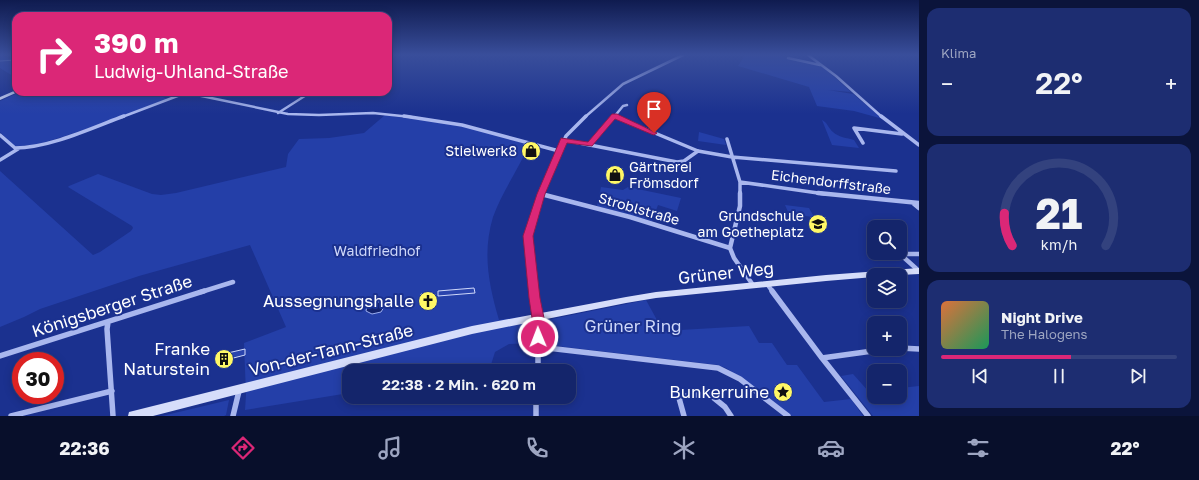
<!DOCTYPE html>
<html lang="de">
<meta charset="utf-8">
<style>
body{margin:0;font-family:"Golos Text",sans-serif;background:#1d2d71;color:#f1f3f6;height:100vh;display:flex;flex-direction:column;font-size:15px;white-space:nowrap}
*{box-sizing:border-box;margin:0}
p{font-size:13px;color:#9da5c1}
.icon{flex:none;width:22px;height:22px;fill:none;stroke:currentColor;stroke-width:2;stroke-linecap:round;stroke-linejoin:round}
.map{position:relative;flex:1;overflow:hidden}
.details{display:flex;flex-direction:column;gap:8px;padding:8px;background:#0b143b;width:280px}
.details>*{flex:none}
.hud{position:absolute;left:12px;top:12px;width:380px;height:84px;border-radius:12px;box-shadow:0 2px 10px #0003,0 0 0 1px #33427e;background:#db2777;color:#fff;overflow:hidden}
.fabs{position:absolute;left:867px;top:220px;display:grid;gap:8px}
.fabs a{display:grid;place-items:center;width:40px;height:40px;border-radius:8px;background:#14256b;box-shadow:0 2px 10px #0003,0 0 0 1px #33427e;font-size:20px}
.speed{position:absolute;left:12px;top:352px;display:flex;gap:8px;font-size:20px;font-weight:700;text-align:center}
.speed>*{display:grid;place-content:center;width:52px;height:52px;border-radius:50%;background:#14256b;box-shadow:0 2px 10px #0003,0 0 0 1px #33427e;line-height:1}
.speed .limit{border:6px solid #d22;background:#fff;color:#111}
.pin{position:absolute;display:grid;place-items:center;width:34px;height:34px;color:#fff;margin:-41px -17px;border-radius:50% 50% 50% 0;rotate:-45deg;box-shadow:0 0 4px #0007}
.pin .icon{rotate:45deg}
.me{position:absolute;width:44px;margin:-22px;rotate:359deg;stroke-linejoin:round;filter:drop-shadow(0 0 3px #0008)}
.turn{display:flex;align-items:center;gap:14px;height:84px;padding:0 16px;font-size:18px}
.turn .icon{width:52px;height:52px;stroke-width:2.5}
.turn b{display:block;font-size:28px;line-height:34px}
.big{font-size:30px;font-weight:600;line-height:1.1}
.details .card{flex:1;display:flex;flex-direction:column;justify-content:center;gap:6px;min-width:0;padding:0 14px;border-radius:12px;background:#1d2d71}
.details .dial{align-items:center;gap:0}
.dial svg{height:104px;overflow:visible;fill:none;stroke:#33427e;stroke-width:7;stroke-linecap:round;text-anchor:middle}
.dial text{fill:#f1f3f6;stroke:none}
.song{display:flex;align-items:center;gap:12px}
.cover{width:48px;height:48px;border-radius:6px;background:linear-gradient(135deg,hsl(20 70% 55%),hsl(150 70% 35%))}
.played{height:4px;border-radius:2px;background:linear-gradient(90deg,#db2777 55%,#33427e 55%)}
.keys{display:flex;justify-content:space-around;direction:ltr}
.heat{display:flex;justify-content:space-between;align-items:center;font-size:22px;direction:ltr}
.trip{position:absolute;left:342px;top:364px;width:234px;height:40px;border-radius:12px;background:#14256b;box-shadow:0 2px 10px #0003,0 0 0 1px #33427e;font-weight:600;line-height:40px;text-align:center}
.menu{display:flex;height:64px;justify-content:space-around;align-items:center;background:#080f2b;color:#9da5c1}
.menu .icon{width:28px;height:28px}
.menu .selected{color:#db2777}
.menu b{font-size:18px;color:#f1f3f6}
main{display:flex;flex:1;min-height:0}
.map>svg:first-child{display:block}
.green{fill:#243fa8}
.water{fill:#12226d;stroke:#9caef0}
.lines{fill:none;stroke-linecap:round;stroke-linejoin:round}
.stream{stroke:#9caef0;stroke-width:1}
.building{fill:#2a44ad;stroke:#cfd8fa}
.street-far3{stroke:#a9b7ee;stroke-width:2.5}
.street-far2{stroke:#a9b7ee;stroke-width:3.5}
.street-far1{stroke:#a9b7ee;stroke-width:4.5}
.street{stroke:#a9b7ee;stroke-width:5.5}
.secondary{fill:#d6ddfa;fill-rule:evenodd}
.route{fill:#db2777;stroke:#8e194d}
.labels{text-anchor:middle;stroke-width:4;stroke-linejoin:round;paint-order:stroke}
.poi-label{font-size:14px;fill:#fff;stroke:#1b318f;text-anchor:end}
.street-label{font-size:14px;fill:#fff;stroke:#1b318f}
.park-label{font-size:14px;fill:#cfd8fa;stroke:#1b318f}
.near-street-label{font-size:17px;fill:#fff;stroke:#1b318f}
.near-poi-label{font-size:17px;fill:#fff;stroke:#1b318f;text-anchor:end}
.near-park-label{font-size:17px;fill:#cfd8fa;stroke:#1b318f}
</style>
<main>
<div class="map">
<svg width="919" height="416" viewBox="0 0 919 416">
<rect width="100%" height="100%" fill="#1b318f"/>
<path class="green" d="M0,55l9,4h7v19l-16,-10z
M745,55h31l46,11 29,26 -23,-2 25,4 30,25 -29,-8 -37,-5 -8,-19 -71,-21z
M20,92h133l14,7c-32,12 -63,25 -96,35 -19,6 -37,13 -57,12l-14,-14v-31z
M385,115l84,12 60,18c-11,25 -27,47 -36,72 -11,36 -4,69 6,103l20,-3 7,8 5,-1 3,19 -25,1 -14,8 -6,19h-140v22l-104,17 1,-15 -2,-52 42,-16 -36,-82 -111,31 -99,33 -16,8 -24,10v-156l93,84 7,-3 31,-21 2,-3 -1,-2 -64,-39 1,-1 29,-12 54,20 9,1 15,-2 110,-26 2,-13 11,-15 30,-1 35,-5z
M822,120c6,3 6,8 11,12 5,5 14,6 21,8l5,8 -27,-3z
M699,132l25,7 2,6 -28,-4z
M601,187l22,3 5,-3 53,11 -4,13 -19,-6 -6,16 -55,-15z
M785,205l24,3 5,9 -25,-3z
M646,300l17,31 86,-5 10,17h13l15,22h10l27,37 27,-3 12,17h-71l-51,-38 -15,-10 -8,-3 -170,-20 -4,-2 -1,-18 4,-5z
M853,374l25,28 6,-5h16v-9l19,-2v30h-46l-32,-40z
M229,400l-3,15 -2,1h-62z"/>
<path class="water" d="M373,302h8l3,5 -3,5 -9,2 -6,-3 1,-5z"/>
<g class="lines">
<path class="stream" d="M0,61l16,-1"/>
</g>
<path class="building" d="M474,288l1,5 -37,3v-5z
M433,293l1,12 -12,1 -1,-12z
M245,349v6l-27,7 1,-7z"/>
<g class="lines">
<path class="street-far3" d="M808,55l28,21 46,41
M788,58l32,7
M187,93l101,21 31,1 54,-2 38,4
M278,113l33,-21
M614,116l2,1
M122,117l66,-25
M585,117l38,-33 60,-29
M614,117l9,-11 4,-1"/>
<path class="street-far2" d="M404,116l58,9 97,26
M614,116l84,35 34,6 164,14
M881,116l38,29
M0,135l15,13c34,0 77,-20 109,-32
M727,139l13,43v12
M564,140l113,22 7,-1 14,-10
M863,143l-9,-15 48,6
M590,144l25,-28
M0,160l18,-11
M740,182l85,12
M541,194l25,-58 20,-20"/>
<path class="street-far1" d="M740,193v13l-10,42 4,10 19,27
M818,193l101,10
M541,194l89,23 100,31
M913,203l6,5
M919,254h-19l19,17
M767,284l6,8
M201,292l32,-10
M534,292l-6,-56 13,-43"/>
<path class="street" d="M534,291l4,27v53
M772,291l50,67 46,58
M108,322l-1,7 6,87
M539,347l179,21 22,11 48,37
M900,348l19,1
M0,356l204,-65
M822,358l65,-9
M536,397v19
M11,416l101,-25
M233,416l6,-25
M684,416l-5,-18 4,-2 26,-2 16,13 6,9"/>
<path class="secondary" d="M14,91l4,1 -18,8v-3z
M919,268v6l-19,1h-26v2l-48,4 -170,17 -30,5 -154,31 -319,82h-25l1,-4 4,-1 339,-85 154,-29 30,-5 170,-17z"/>
</g>
<linearGradient id="sky" x2="0" y2="1"><stop stop-color="#0f1b4f"/><stop offset="0.48" stop-color="#394e9b"/><stop offset="1" stop-color="#394e9b" stop-opacity="0"/></linearGradient>
<rect width="919" height="114" fill="url(#sky)"/>
<path class="route" d="M612,114h5l40,19 -3,2 -3,-1 -36,-15 -23,27 -25,-3 -22,51 -12,42 7,62 4,20 1,19 -2,4 -5,1 -4,-1 -2,-4v-19l-3,-20 -6,-62 14,-42 24,-56 27,4z"/>
<defs>
<g id="shop-disc" transform="scale(1)"><circle r="9.5" fill="#fff866" stroke="#1b318f"/><path d="M-5-2.5h2.3a2.7 3.5 0 0 1 5.4 0H5L5.5 6h-11ZM-1.5-2.5h3a1.5 2.3 0 0 0-3 0Z" fill="#111"/></g>
<g id="school-disc" transform="scale(1)"><circle r="9.5" fill="#fff866" stroke="#1b318f"/><path d="M0-5L7-2L0 1L-7-2ZM-4 1L0 2.5L4 1V4Q0 6-4 4Z" fill="#111"/></g>
<g id="church-disc" transform="scale(1)"><circle r="9.5" fill="#fff866" stroke="#1b318f"/><path d="M-1.2-6h2.4v3.5h3.3v2.4h-3.3V6h-2.4V-.1h-3.3v-2.4h3.3Z" fill="#111"/></g>
<g id="building-disc" transform="scale(1)"><circle r="9.5" fill="#fff866" stroke="#1b318f"/><path d="M-4-6H4V6H1V3H-1V6H-4ZM-2.5-4.3h1.7v1.8h-1.7ZM.8-4.3h1.7v1.8H.8ZM-2.5-1h1.7V.8h-1.7ZM.8-1h1.7V.8H.8Z" fill="#111"/></g>
<g id="sight-disc" transform="scale(1)"><circle r="9.5" fill="#fff866" stroke="#1b318f"/><path d="M0-6L1.8-2.2L6-1.7L2.9 1.2L3.7 5.4L0 3.3L-3.7 5.4L-2.9 1.2L-6-1.7L-1.8-2.2Z" fill="#111"/></g>
</defs>
<g fill-rule="evenodd">
<use href="#shop-disc" x="531" y="151"/>
<use href="#shop-disc" x="615" y="175"/>
<use href="#school-disc" x="818" y="224"/>
<use href="#church-disc" x="428" y="301"/>
<use href="#building-disc" x="224" y="359"/>
<use href="#sight-disc" x="783" y="392"/>
</g>
<g class="labels">
<g class="poi-label">
<text x="517" y="156">Stielwerk8</text>
<text x="629" y="172" text-anchor="start">Gärtnerei<tspan x="629" dy="16">Frömsdorf</tspan></text>
<text x="804" y="221">Grundschule<tspan x="804" dy="16">am Goetheplatz</tspan></text>
</g>
<g class="street-label">
<text transform="translate(831 182) rotate(7)" y="5">Eichendorffstraße</text>
<text transform="translate(639 209) rotate(16)" y="5">Stroblstraße</text>
</g>
<g class="park-label">
<text x="377" y="256">Waldfriedhof</text>
</g>
<g class="near-street-label">
<text transform="translate(726 273) rotate(-6)" y="6">Grüner Weg</text>
<text transform="translate(112 306) rotate(-18)" y="6">Königsberger Straße</text>
<text transform="translate(331 350) rotate(-14)" y="6">Von-der-Tann-Straße</text>
</g>
<g class="near-poi-label">
<text x="414" y="307">Aussegnungshalle</text>
<text x="210" y="355">Franke<tspan x="210" dy="20">Naturstein</tspan></text>
<text x="769" y="398">Bunkerruine</text>
</g>
<g class="near-park-label">
<text x="633" y="332">Grüner Ring</text>
</g>
</g>
</svg>
<div class="fabs">
<a><svg class="icon" aria-label="search" viewBox="0 0 24 24"><circle cx="10" cy="10" r="6"/><path d="M15 15l6 6"/></svg></a>
<a><svg class="icon" aria-label="layers" viewBox="0 0 24 24"><path d="M12 4l9 5-9 5-9-5zM3 14l9 5 9-5"/></svg></a>
<a>+</a>
<a>−</a>
</div>
<div class="speed"><div class="limit">30</div></div>
<div class="pin" style="left:654px;top:133px;background:#d93025"><svg class="icon" aria-label="arrive" viewBox="0 0 24 24"><path d="M6 21V4h12l-3 4 3 4H6"/></svg></div>
<svg class="me" style="left:538px;top:337px" viewBox="-20 -20 40 40"><circle r="17" fill="#db2777" stroke="#fff" stroke-width="3"/><path d="M0-11L8 9 0 5-8 9z" fill="#fff"/></svg>
<div class="trip">22:38 · 2 Min. · 620 m</div>
<div class="hud">
<div class="turn"><svg class="icon" aria-label="right" viewBox="0 0 24 24"><path d="M7 20v-9h11M14 6l5 5-5 5"/></svg><div><b>390 m</b>Ludwig-Uhland-Straße</div></div>
</div>
</div>
<section class="details">
<div class="card"><p>Klima</p>
<div class="heat"><a>−</a><b class="big">22°</b><a>+</a></div>
</div>
<div class="card dial"><svg viewBox="0 0 100 80">
<path d="M14 69A42 42 0 1 1 86 69"/>
<path d="M14 69A42 42 0 0 1 8 44" stroke="#db2777"/>
<text x="50" y="56" font-size="32" font-weight="700">21</text>
<text x="50" y="72" font-size="11">km/h</text>
</svg></div>
<div class="card">
<div class="song"><i class="cover"></i><div><b>Night Drive</b><p>The Halogens</p></div></div>
<div class="played"></div>
<div class="keys"><svg class="icon" aria-label="previous" viewBox="0 0 24 24"><path d="M18 5L8 12l10 7zM5 5v14"/></svg><svg class="icon" aria-label="pause" viewBox="0 0 24 24"><path d="M8 5v14M16 5v14"/></svg><svg class="icon" aria-label="next" viewBox="0 0 24 24"><path d="M6 5l10 7-10 7zM19 5v14"/></svg></div>
</div>
</section>
</main>
<nav class="menu">
<b>22:36</b>
<svg class="icon selected" aria-label="directions" viewBox="0 0 24 24"><path d="M12 3l9 9-9 9-9-9zM9 14v-3h6M13 9l2 2-2 2"/></svg>
<svg class="icon" aria-label="music" viewBox="0 0 24 24"><path d="M9 18V5l10-2v13"/><circle cx="6" cy="18" r="3"/><circle cx="16" cy="16" r="3"/></svg>
<svg class="icon" aria-label="phone" viewBox="0 0 24 24"><path d="M5 4h4l2 5-3 2q2 4 5 5l2-3 5 2v4C11 20 4 13 5 4z"/></svg>
<svg class="icon" aria-label="climate" viewBox="0 0 24 24"><path d="M12 3v18M4 7l16 10M4 17L20 7"/></svg>
<svg class="icon" aria-label="car" viewBox="0 0 24 24"><path d="M5 17H2v-5l4-1 3-4h7l3 4 3 1v5h-3M9 17h6M6 11h13"/><circle cx="7" cy="17" r="2"/><circle cx="17" cy="17" r="2"/></svg>
<svg class="icon" aria-label="filters" viewBox="0 0 24 24"><path d="M4 7h16M4 17h16"/><circle cx="9" cy="7" r="2"/><circle cx="15" cy="17" r="2"/></svg>
<b>22°</b>
</nav>
